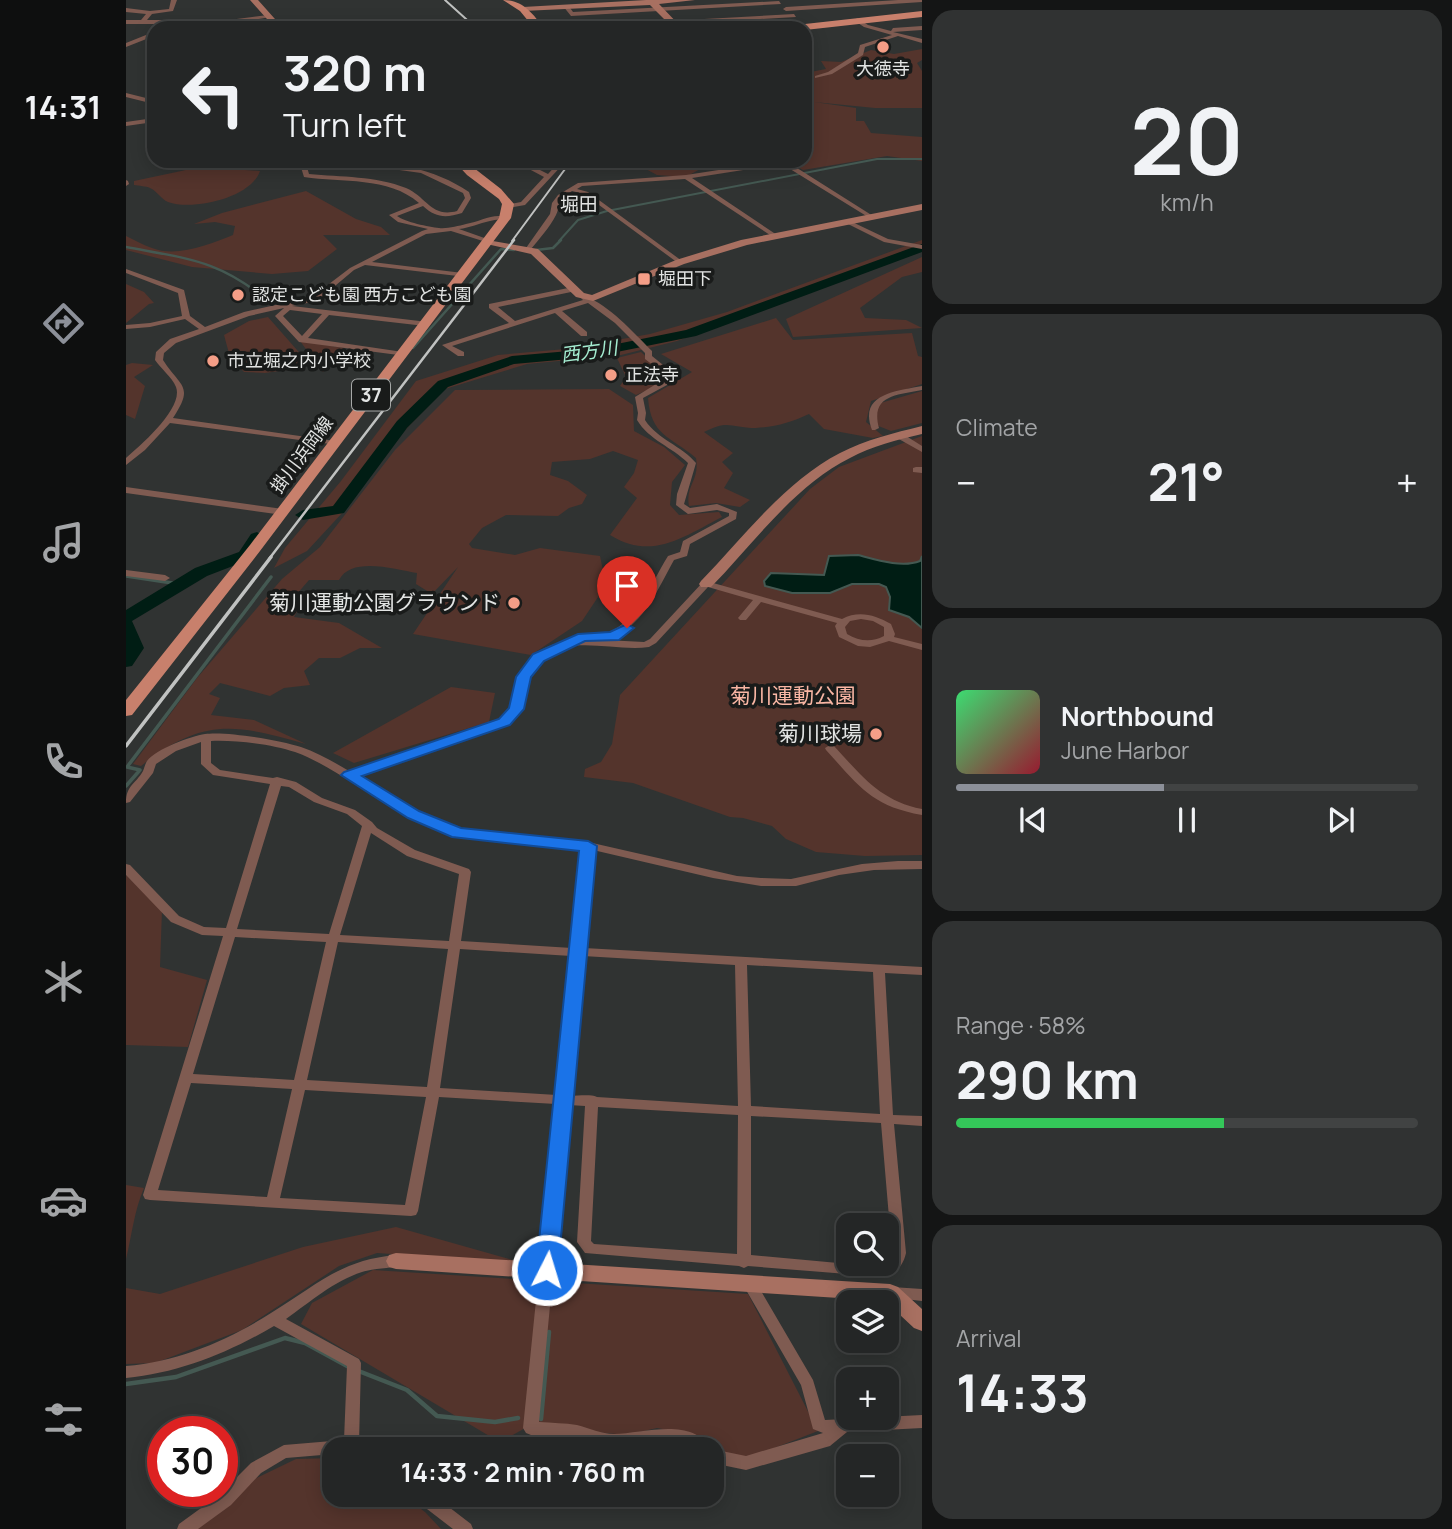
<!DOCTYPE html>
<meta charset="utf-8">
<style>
body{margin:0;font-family:Manrope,"Noto Sans JP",sans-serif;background:#303232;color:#f1f3f6;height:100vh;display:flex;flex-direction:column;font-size:26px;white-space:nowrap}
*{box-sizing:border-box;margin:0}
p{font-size:23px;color:#a3a5a7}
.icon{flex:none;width:38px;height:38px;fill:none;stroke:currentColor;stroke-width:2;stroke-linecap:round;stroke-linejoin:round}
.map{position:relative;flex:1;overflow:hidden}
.side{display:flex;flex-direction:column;gap:10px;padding:10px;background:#141515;width:530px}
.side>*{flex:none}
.banner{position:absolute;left:21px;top:21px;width:665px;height:147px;border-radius:21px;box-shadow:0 4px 18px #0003,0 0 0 2px #414343;background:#242626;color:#f1f3f6;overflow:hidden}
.controls{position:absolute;left:710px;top:1213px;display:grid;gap:14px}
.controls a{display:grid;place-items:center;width:63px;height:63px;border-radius:14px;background:#242626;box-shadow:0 4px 18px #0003,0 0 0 2px #414343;font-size:35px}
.speed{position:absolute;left:21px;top:1416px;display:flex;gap:14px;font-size:35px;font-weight:700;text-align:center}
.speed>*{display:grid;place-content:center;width:91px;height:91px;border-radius:50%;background:#242626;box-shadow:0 4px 18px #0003,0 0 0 2px #414343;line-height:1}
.speed .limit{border:10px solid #d22;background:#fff;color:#111}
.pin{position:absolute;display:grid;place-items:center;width:60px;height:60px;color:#fff;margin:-72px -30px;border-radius:50% 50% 50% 0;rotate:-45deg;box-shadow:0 0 7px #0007}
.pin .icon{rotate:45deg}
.me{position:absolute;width:77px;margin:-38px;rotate:5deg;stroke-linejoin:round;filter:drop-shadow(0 0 5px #0008)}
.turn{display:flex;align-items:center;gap:24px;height:147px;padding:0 21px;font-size:32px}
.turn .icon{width:91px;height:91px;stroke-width:2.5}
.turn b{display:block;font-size:49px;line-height:60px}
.big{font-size:52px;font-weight:700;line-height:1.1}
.side .card{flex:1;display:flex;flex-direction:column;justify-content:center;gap:10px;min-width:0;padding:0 24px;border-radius:21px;background:#303232}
.side .dial{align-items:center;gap:0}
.dial b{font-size:91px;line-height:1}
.song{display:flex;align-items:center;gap:21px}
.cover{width:84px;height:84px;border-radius:10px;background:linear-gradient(135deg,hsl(140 70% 55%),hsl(350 70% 35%))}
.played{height:7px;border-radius:4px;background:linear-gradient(90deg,#8c9099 45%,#414343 45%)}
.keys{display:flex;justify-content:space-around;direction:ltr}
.heat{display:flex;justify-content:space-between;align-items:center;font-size:38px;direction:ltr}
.charge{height:10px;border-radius:5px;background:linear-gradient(90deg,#34c759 58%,#414343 0)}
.trip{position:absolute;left:196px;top:1437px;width:402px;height:70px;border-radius:21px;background:#242626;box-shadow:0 4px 18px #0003,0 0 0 2px #414343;font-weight:700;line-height:70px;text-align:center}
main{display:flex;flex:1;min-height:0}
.dock{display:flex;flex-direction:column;width:126px;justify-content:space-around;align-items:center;background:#0e0f0f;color:#a3a5a7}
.dock .icon{width:49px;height:49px}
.dock .selected{color:#8c9099}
.dock b{font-size:32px;color:#f1f3f6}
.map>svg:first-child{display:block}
.green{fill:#54342c}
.water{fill:#001d14;stroke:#445952;stroke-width:2}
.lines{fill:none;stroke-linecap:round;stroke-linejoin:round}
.stream-far3{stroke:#445952;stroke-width:2}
.stream-far2{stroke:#445952;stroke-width:2.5}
.stream-far1{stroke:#445952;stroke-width:3.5}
.stream{stroke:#445952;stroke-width:4.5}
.river{fill:#001d14;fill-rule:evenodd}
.street{fill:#7f5b51;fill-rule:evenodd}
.secondary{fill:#a87061;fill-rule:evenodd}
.primary{fill:#c8806c;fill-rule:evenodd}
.rail-far2{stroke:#c0c2c1;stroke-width:2}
.rail-far1{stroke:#c0c2c1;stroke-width:2.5}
.rail{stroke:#c0c2c1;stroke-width:3.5}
.route{fill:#1a73e8;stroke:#114b97;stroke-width:2}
.poi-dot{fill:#f49e87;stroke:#191b1a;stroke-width:2.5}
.labels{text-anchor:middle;stroke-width:7;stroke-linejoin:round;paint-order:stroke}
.far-poi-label{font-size:18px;fill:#e2e4e3;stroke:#191b1a;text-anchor:start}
.far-street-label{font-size:18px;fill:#e2e4e3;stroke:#191b1a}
.far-neighbourhood-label{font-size:19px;fill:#e2e4e3;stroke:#191b1a}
.far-water-label{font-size:19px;font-style:italic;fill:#a4edd1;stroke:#191b1a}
.shield{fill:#191b1a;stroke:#a6a8a7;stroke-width:2}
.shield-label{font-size:19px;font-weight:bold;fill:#e2e4e3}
.poi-label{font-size:21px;fill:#e2e4e3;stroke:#191b1a;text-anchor:end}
.park-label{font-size:21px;fill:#f9b6a4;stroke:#191b1a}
</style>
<main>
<nav class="dock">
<b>14:31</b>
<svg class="icon selected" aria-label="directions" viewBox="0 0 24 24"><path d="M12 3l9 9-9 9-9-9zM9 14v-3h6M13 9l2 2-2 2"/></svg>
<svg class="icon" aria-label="music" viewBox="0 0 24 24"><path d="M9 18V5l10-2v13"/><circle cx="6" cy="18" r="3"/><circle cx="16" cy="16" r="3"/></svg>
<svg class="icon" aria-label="phone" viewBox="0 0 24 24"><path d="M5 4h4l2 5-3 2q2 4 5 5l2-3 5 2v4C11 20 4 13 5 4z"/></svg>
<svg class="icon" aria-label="climate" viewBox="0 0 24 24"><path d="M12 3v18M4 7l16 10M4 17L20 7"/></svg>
<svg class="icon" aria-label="car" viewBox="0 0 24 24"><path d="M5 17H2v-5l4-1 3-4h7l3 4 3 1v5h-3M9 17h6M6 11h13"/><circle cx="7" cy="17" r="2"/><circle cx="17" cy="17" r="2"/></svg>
<svg class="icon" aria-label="filters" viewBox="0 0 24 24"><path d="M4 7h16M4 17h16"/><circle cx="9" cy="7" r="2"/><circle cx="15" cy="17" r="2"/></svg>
</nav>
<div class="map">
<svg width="796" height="1529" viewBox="0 0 796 1529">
<rect width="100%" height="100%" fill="#303332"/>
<path class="green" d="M796,49v11l-5,3 5,8v37h-47l-61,-6 42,6v13h8l7,12 51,4v24l-35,-5 -84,14 -17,-9h19v-88l21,-4 -5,-8 20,1 30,-12 23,4z
M505,161h110l-34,4 -21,12 -29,-2z
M74,167l60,4c-9,27 -67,40 -92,31 -7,-3 -11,-11 -18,-14 -4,-2 -11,-2 -16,-3v-4z
M180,191l50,28 25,8 9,8h-67l14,14 -29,22 -36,3 -80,-7 -66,-17v-14c9,4 17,9 26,12 25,10 58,-4 81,-13l2,-9 -20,-4 -21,2 28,-11z
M796,240v11l-245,90 -56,14 -94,9 -82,25 -67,69 -34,53 -37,40 -33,17 11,-20 56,-67 75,-100 82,-26 68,-6 84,-15 77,-22z
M796,257v15l-20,5 -42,31 5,10 41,2 16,8 -129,9 -7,-18z
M0,284l18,8 10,11 -5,1 -23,19z
M142,317l36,41 -4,10 -35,5 -21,-1 -14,-15 -6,-22 25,-14z
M650,318l17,22 119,-7 6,23 4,1v27l-51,17 -5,21 17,14 -10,2 -49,-9 -15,-15c-17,8 -33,13 -53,14 -25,0 -27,-9 -52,4l29,21 -11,9 11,11 -9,15 26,12 -10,7 -24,-4 -27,3c-4,-21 11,-25 7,-48 -26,-22 -45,-22 -48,-60l44,-26 -31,-18z
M174,341l44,7 -21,24z
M515,352l26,24 -3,7 -28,12 -16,-9 6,-9 -9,-19z
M6,363l21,2 -19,12 11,9 -10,33 -9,-4v-50z
M483,389l24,16 1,26 30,16 21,18 -13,17 -2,23 9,10 40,-3 3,5c-39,20 -70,44 -112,18l27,-37 -13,-11 10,-14 4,-13 -25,-9 -23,8 -38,3 -2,13 18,6 19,14 -5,9 -13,4 -11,8 -52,-1 -24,13 -13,16 3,4 43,7 25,-7 60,8 6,29 -24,36 -51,34 -118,-21 45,-67 -26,27 -16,-10 1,-11c-22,-4 -66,-17 -78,7h-30l-13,15 9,2 -11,20 45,6 43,25h-22l-20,10h-21l-15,13 6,14 -26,3 -14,8 -50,-13 -11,11 11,4 -9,17 43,5 52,24c-71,-20 -103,-27 -165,22l-8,-2 64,-86 85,-99 38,-32 75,-97 60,-60z
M796,391v32l-31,8 -15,-6 1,-21z
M796,436v419l-57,1 -49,-4 -30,-13 -14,-13 -29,-8 -13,-1 -97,-34 -49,-6 1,-8 16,-7 11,-18 8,-49 190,-206 29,-22z
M325,687l44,6 -6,29 -135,41 -21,-10z
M0,875l36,35 -2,57 47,13 -19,67 -62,-2z
M0,1185l18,3c-10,23 -12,47 -18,71z
M270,1227l127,36 -146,-10 -38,13 -97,64 -87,33 -29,1v-76l34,6 143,-47z
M247,1270l375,24 70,137 -67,26 -26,-3 -35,-20 -33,-6 -30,7 -98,-9 -20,11h-18l-190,-113 11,-21z
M208,1458v36l68,1 23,17 16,17h-244l26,-19 25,-28 48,-23z"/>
<path class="water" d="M732,555c19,5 44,13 62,6l2,-5v72l-13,-11 -20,-7 1,-13 -4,-10 -7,-3h-27l-22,9h-38l-27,-7 -1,-5 7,-8 53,2 5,-19z"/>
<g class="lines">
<path class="stream-far3" d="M433,241l19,-21 29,-9 270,-52h45"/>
<path class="stream-far2" d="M0,247c64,12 94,13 146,57
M410,250l17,-2 8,-8
M287,348l88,-99 13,1"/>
<path class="stream-far1" d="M0,576l53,8
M14,770l-13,-3 144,-190
M0,786l14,-16"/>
<path class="stream" d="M230,1370l51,20 30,26 58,6 23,-4
M0,1384l50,-7 109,-39 20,5 44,24
M415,1419l8,-87"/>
<path class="river" d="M796,244v8l-226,84 -104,21 -78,7 -66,23 -41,41 -63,85 -41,7 -8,-5 8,-5 30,-4 64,-85 41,-40 74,-25 80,-7 94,-19z
M131,532l8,5 -14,22 -44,17 -75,45 12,27 -12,18 -6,1v-57l69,-42 44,-16 12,-18z"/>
<path class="street" d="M45,0h6l-4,11 -21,3 -5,6h82l39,-5 3,2 -42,7h-103v-4h15l5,-6 -20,-2v-4l24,3 19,-2z
M772,0h24v2l-136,9 -3,-2 3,-2z
M653,1l2,3 -210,12 -8,-10 5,-1 5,7z
M668,14l2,3 -191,11h-32l3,-2z
M731,18l11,7 23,6 2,-3 29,-2v4l-29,2 29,7v4l-24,-7 -33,11 -2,8 -31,19 -17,4v-2l13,-4 30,-19 2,-8 32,-10 -28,-8 -9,-6z
M314,19l2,1 10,8h-6l-9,-7z
M25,33h3v3l-28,11v-4z
M0,93l28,7v4l-28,-7z
M28,118v4l-28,4v-4z
M173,161h6l1,2c54,-5 117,-3 163,29l2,6 -9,15c-16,5 -26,5 -39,-7l-26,10c8,6 32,11 42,12 8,1 19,-2 27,-4 15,-2 28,-12 42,-6 -5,2 -12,1 -18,3 -11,2 -20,7 -31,8l31,11v2h-4l-35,-11 -25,3 -54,28 91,11h3v4l-101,-12 -11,5 -37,31 -25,5 136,16v4h-3l-96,-11 -21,23 95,14 4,2 -1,2 -107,-14 -24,-26 9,-8 -35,8 -73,27 -12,10 -1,7c17,27 32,25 10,58l162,23h3v4l-168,-22 -25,27 -19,15v-7c15,-13 58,-50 50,-71 -4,-10 -15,-18 -21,-27l1,-8 14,-13 29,-10 -14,-10 -35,8 -24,2v-4l24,-2 32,-7 -4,-23 -52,-20v-4l58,21 6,26 15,11 39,-15 68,-15 38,-29 72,-37 6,-2 -30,-7 -9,-7 30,-12c-31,-27 -77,-20 -115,-26zM223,163l72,10 42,20 2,5 -8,13c-26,7 -30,-14 -51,-23 -30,-12 -65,-11 -97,-14l-2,-7zM164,310l32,4 -20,22 -19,-20z
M341,161h14l-21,5 -3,-2z
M388,161h8l26,13 12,-13h6l-41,44 -17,3 -3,-2 1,-1 15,-3 23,-25z
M651,161h9l87,55 -5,1 -86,-53 -90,14 85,57v2h-4l-88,-58 -103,7 -5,3 11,3 94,69v2h-4l-94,-69 -12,-3c-17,11 -9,9 -16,24 -6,12 -17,24 -25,34l-5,-1 24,-34 2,-11 6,-8 20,-12 108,-8z
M0,180l2,1 1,3 -3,2z
M718,220h4l40,19 34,6v4l-38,-7 -40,-20z
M447,287h3v4l-78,16 17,14 68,-21 -2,-2 4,-2c25,10 47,35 67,55v5l16,13 4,9 -5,7 -24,13 3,15 -1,7c12,19 37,26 51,43l-12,41 6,4 27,-4 20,8 -1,7 -46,25 -3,12 -13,4c-17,30 -32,70 -69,80l39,2 6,-3 53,-57 3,-1 136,38c17,-9 33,-4 49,5l4,10 -1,3 28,7v6l-33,-9 -19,6 -12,-1 -19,-9 -4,-11 2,-3 -76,-21 -15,18h-6l-2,-2 15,-18 -45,-13 -52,56 -7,4c-40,6 -96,-20 -119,28 -8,18 -6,35 -21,49l-153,52 64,39 39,15 31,5 98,7 149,34 24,2 30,1 71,-15 36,-3h24v8l-48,1 -35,5 -43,11h-35l-48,-8 -120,-28 -9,98 338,19v8l-37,-2 8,142 29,1v10l-28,-2 12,129c-3,13 -9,19 -22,24l-136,-11 -4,2 -5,-2 -154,-13 -8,-11 8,-136 -16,-1 -30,317c13,1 26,1 38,3 12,3 25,9 37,9 28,0 79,-18 96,15h-19l-5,-5 -28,-1 -46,5 -35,-9 -46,-4 -5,-2 -3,-5 33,-324 -117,-7 -21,114 -2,4 -5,1 -261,-16 -5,-1 -2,-4 80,-259 -21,-1 -31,-13 -45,-47v-11l4,1 49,51 25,11 22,1 44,-144 -57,-9 -12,-11v-22l-25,9 -20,13 -3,9 -23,29 -4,1c0,-18 9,-18 17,-32 1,-2 2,-7 4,-10 9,-12 44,-25 58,-27 21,-3 74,6 96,13 17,6 33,15 48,24l152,-51c11,-10 12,-22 16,-35 12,-42 48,-48 86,-45l-4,-3 2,-2c35,-9 49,-50 67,-79l12,-4 3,-11 46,-25v-3l-12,-3 -29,4 -12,-9 1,-11 11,-31c-16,-16 -39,-23 -51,-43l1,-7 -3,-16 26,-16 3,-3 -2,-6 -17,-13v-6l-30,-30 -27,-20 -26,8 25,21v4h-6l-26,-23 -103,33 12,6v4h-6l-16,-11 67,-22 -20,-15v-4zM735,619l12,2 11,6v9c-13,7 -25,5 -37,-2l-2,-7 5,-6zM85,741c25,-1 61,3 84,11 22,8 42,21 61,33 25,16 51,34 79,44 48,18 98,14 147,20l-10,99 -111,-7 10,-69 -2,-3 -54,-19 -38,-22 -5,-6 -17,-12 -33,-12 -26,-16 -19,-5 -4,1 -53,-8 -9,-7zM155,786l8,1 25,15 33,12 15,12 -33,108 -92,-5zM245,833l36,23 52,18 -10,67 -109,-6zM109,937l91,5 -32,138 -101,-6zM212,942l110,7 -21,138 -120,-7zM334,949l111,7 -14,139 -117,-7zM457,956l152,9 3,141 -141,-9c-7,-3 -19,-1 -27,-1zM621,965l126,7 7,142 -129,-8zM65,1083l101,6 -25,108 -109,-7zM179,1090l121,7 -21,108 -125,-7zM472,1107l140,8 -1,139 -143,-10 -3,-3zM625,1116l130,7 11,130 -5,11 -5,1 -33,-1 -98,-9z
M796,386v4c-25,5 -52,5 -43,38l-4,2h-3c-14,-36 24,-39 50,-44z
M771,434h6l19,12v6l-25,-14z
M790,467h6v6l-9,-1v-4z
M0,487l157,22 4,3 -4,3 -157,-22z
M0,570l39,5 5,3 -5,3 -39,-5z
M704,745l4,1c27,29 46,55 88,63v6c-51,-9 -63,-29 -96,-65l-1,-2z
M270,1255l5,2 2,4 -2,4c-13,4 -26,3 -39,7 -28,9 -52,30 -76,47l73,40 2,4 -2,80 4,6h-29v5l-48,4 -25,15 -30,32 -33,24h-21l2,-5 40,-29 32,-32 33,-18 60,-5 3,-74 -73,-40c-46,27 -95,47 -148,52v-12c53,-5 101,-25 145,-53 46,-28 69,-53 125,-58z
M623,1277l5,2 59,101 12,40 97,-5v13l-75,4 -17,14 -84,24 -34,-7v-14l34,7 77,-23 -10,-4 -12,-44 -59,-102 2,-4z
M766,1287l30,2v12l-35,-4 -2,-4 2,-4z
M285,1494h21l39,30 2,5h-20l-39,-30z"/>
<path class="secondary" d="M124,0h8l25,28h-8z
M520,0h49l-36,4 23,24h-9l-23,-23 -127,6 -4,-2 4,-2z
M320,21l-3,4 -47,3 4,-2z
M796,204v6l-175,35 -63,19 -91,37 -17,-4 -45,-43 -49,-11 5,-3 51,9 46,44 8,2 84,-35 65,-20z
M796,426v8c-25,6 -50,12 -72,24 -56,28 -96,85 -139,129h-10l-2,-3 2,-3c43,-44 83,-99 139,-128 25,-13 54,-20 82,-27z
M270,1253l494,31 8,3 24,22v22l-8,-3 -29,-27 -489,-32 -7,-2 -3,-6 3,-6z"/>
<path class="primary" d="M377,0c20,0 29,13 41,28h-10l-14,-17z
M796,11v6l-117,13 -14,-2 5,-3z
M328,161h11l36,28 13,15 -3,14 -251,333 -128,164 -6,1v-16l124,-155 249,-327 3,-14 -3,-5 -32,-24z"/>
<path class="rail-far2" d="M319,0l31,28
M386,241l59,-80"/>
<path class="rail-far1" d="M143,559l245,-319"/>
<path class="rail" d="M0,746l145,-189"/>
</g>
<path class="route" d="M501,624l7,4 -15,12 -34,1 -41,20 -13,16 -7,32 -14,16 -148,51 57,35 42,17 127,13 9,5 -39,424 -3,7 -8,2 -7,-2 -4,-7 43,-419 -127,-14 -44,-19 -67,-43 3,-3 155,-53 10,-11 7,-31 17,-23 45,-20 32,-2z"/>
<g class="poi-dot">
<circle cx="757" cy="47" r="7"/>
<rect x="511" y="272" width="14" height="14" rx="3.5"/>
<circle cx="112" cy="295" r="7"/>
<circle cx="87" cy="361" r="7"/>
<circle cx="485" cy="375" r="7"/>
<circle cx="388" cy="603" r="7"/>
<circle cx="750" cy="734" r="7"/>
</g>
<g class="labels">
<g class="far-poi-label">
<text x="757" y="75" text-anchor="middle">大徳寺</text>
<text x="532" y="285">堀田下</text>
<text x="126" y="301">認定こども園 西方こども園</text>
<text x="101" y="367">市立堀之内小学校</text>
<text x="499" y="381">正法寺</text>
</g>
<g class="far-street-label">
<text transform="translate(176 455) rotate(-53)" y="6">掛川浜岡線</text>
</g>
<g class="far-neighbourhood-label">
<text x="453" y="211">堀田</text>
</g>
<g class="far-water-label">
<text transform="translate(463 351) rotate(-8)" y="7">西方川</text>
</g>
<rect class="shield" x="226" y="379.5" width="38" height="31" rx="5"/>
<g class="shield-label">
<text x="245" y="402">37</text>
</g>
<g class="poi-label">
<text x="374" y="610">菊川運動公園グラウンド</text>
<text x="736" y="741">菊川球場</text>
</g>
<g class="park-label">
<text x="667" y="703">菊川運動公園</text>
</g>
</g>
</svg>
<div class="controls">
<a><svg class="icon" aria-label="search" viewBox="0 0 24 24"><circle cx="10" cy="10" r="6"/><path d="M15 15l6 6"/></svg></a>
<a><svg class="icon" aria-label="layers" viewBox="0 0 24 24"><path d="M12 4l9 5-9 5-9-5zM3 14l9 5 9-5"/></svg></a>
<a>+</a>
<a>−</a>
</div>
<div class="speed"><div class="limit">30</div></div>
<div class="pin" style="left:501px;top:628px;background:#d93025"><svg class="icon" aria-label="arrive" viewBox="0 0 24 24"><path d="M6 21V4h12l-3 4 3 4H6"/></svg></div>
<svg class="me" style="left:421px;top:1270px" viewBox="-20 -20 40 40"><circle r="17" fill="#1a73e8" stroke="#fff" stroke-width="3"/><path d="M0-11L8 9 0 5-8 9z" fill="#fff"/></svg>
<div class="trip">14:33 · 2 min · 760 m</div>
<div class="banner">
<div class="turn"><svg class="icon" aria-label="left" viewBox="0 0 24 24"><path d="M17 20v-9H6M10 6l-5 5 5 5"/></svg><div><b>320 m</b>Turn left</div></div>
</div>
</div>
<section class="side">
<div class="card dial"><b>20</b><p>km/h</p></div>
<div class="card"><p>Climate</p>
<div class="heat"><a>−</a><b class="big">21°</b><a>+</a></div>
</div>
<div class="card">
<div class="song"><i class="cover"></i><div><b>Northbound</b><p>June Harbor</p></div></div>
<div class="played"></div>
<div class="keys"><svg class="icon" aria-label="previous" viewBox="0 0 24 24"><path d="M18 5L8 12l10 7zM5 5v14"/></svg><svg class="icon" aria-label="pause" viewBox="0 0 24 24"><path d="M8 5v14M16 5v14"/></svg><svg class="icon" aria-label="next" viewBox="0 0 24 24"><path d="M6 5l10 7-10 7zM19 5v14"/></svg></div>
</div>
<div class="card"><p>Range · 58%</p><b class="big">290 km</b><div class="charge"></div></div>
<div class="card"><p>Arrival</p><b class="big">14:33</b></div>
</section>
</main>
